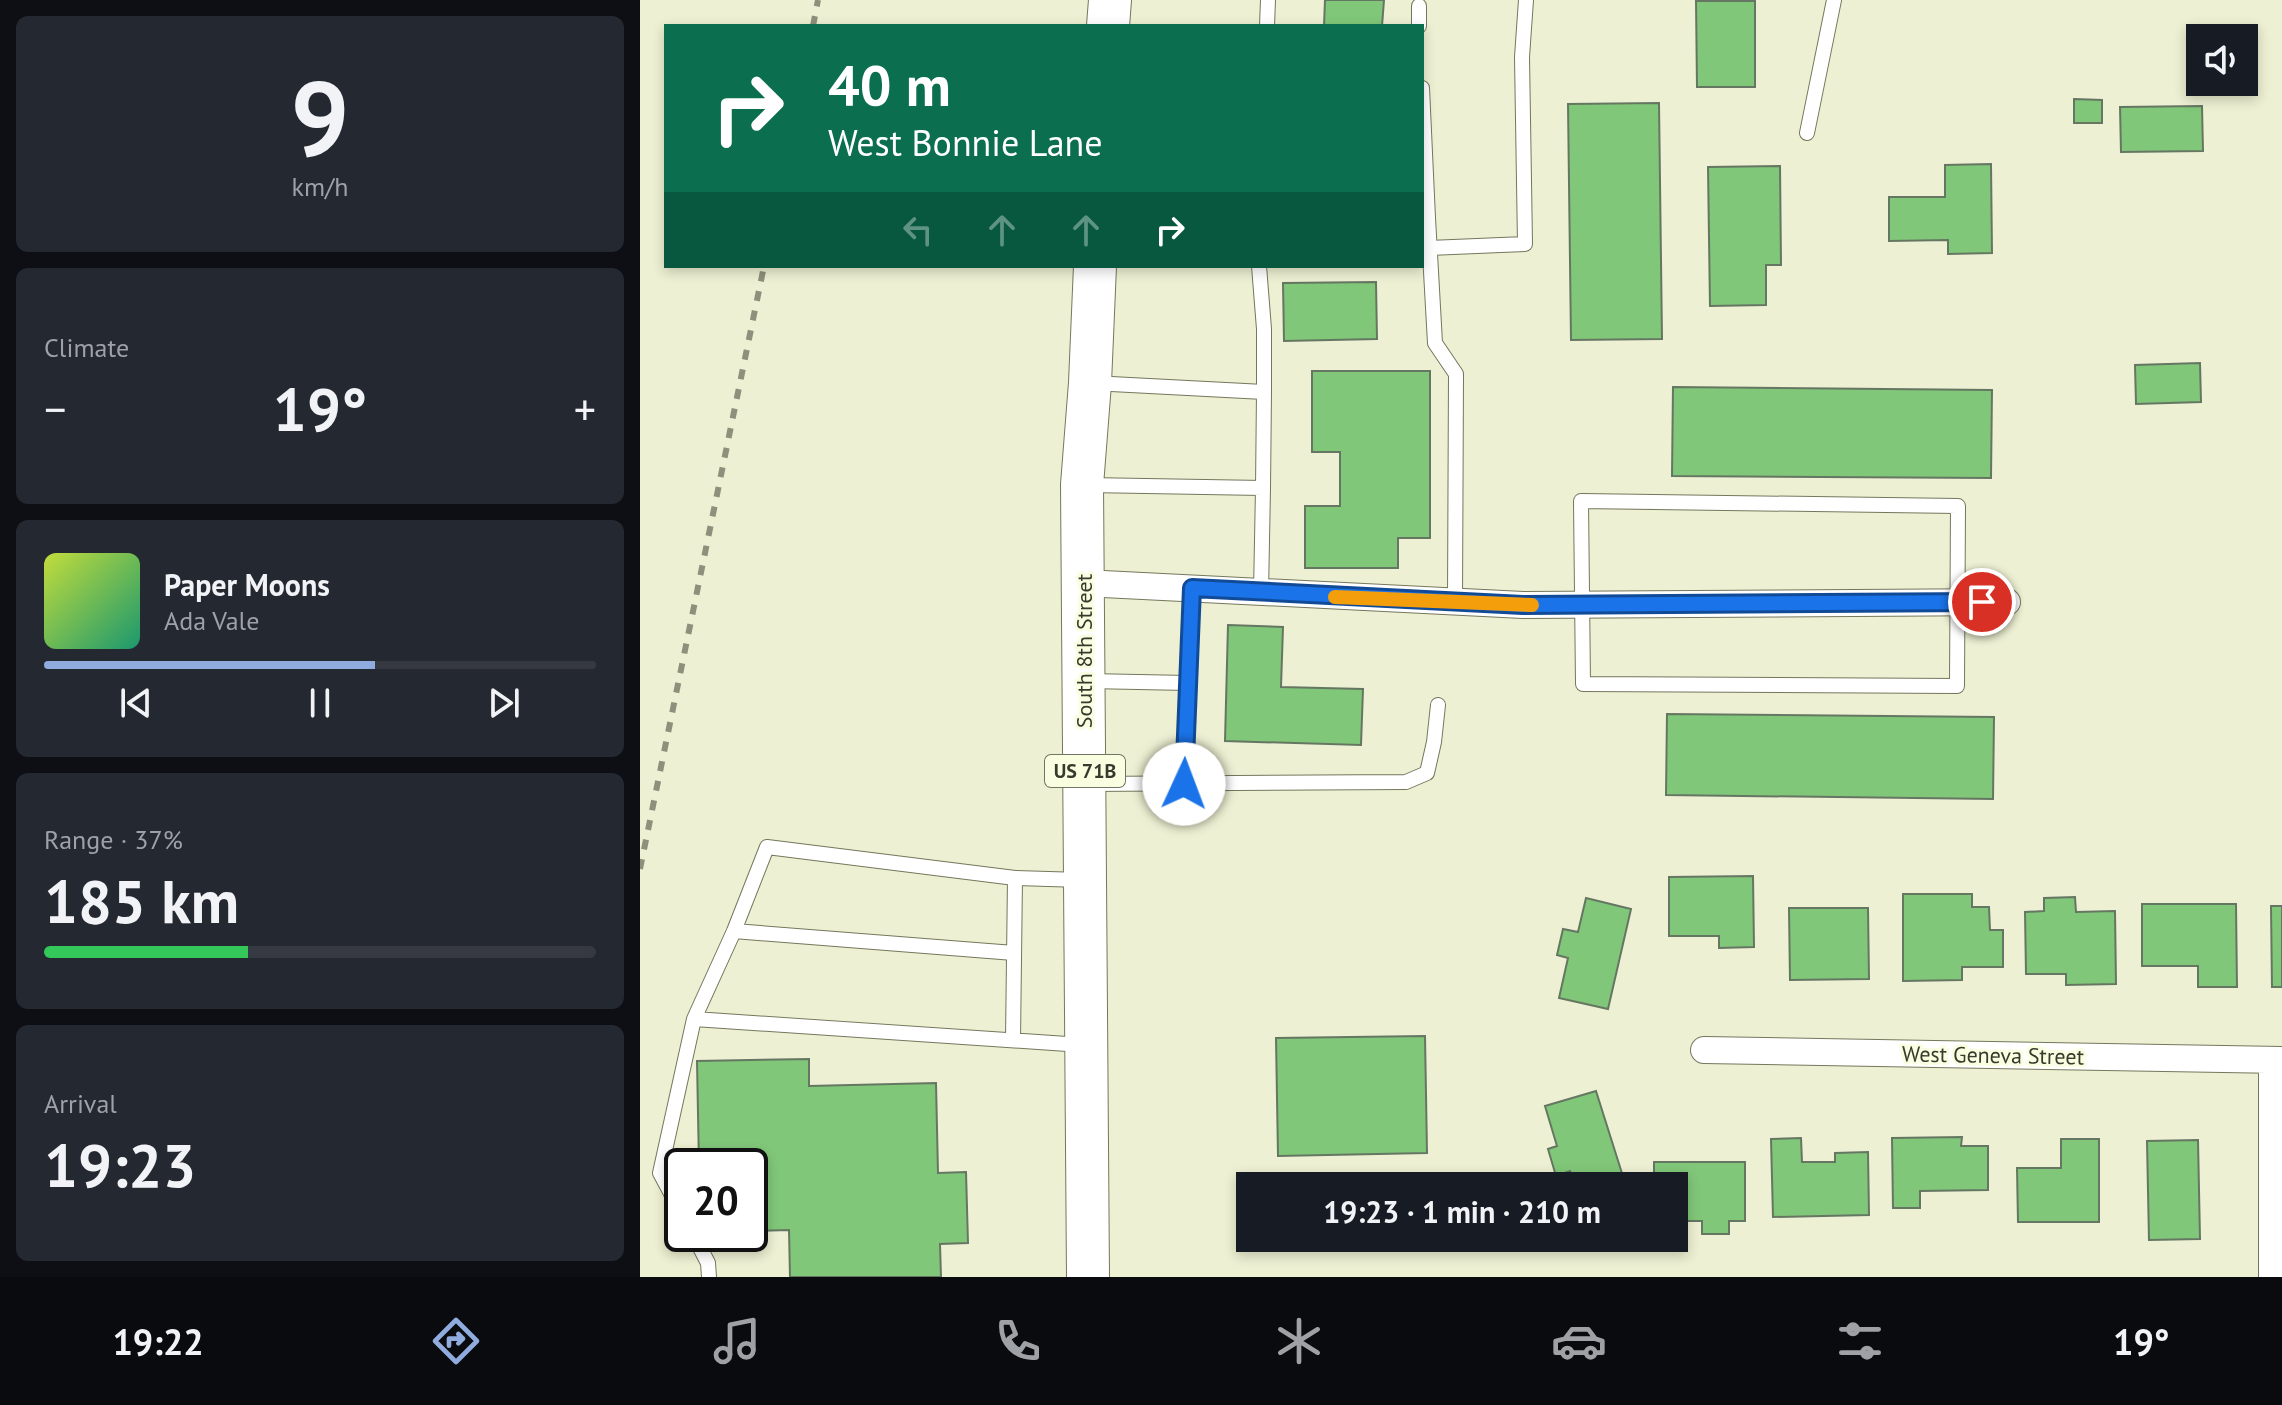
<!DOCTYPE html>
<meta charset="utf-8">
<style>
body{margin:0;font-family:"PT Sans",sans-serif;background:#242831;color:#f1f3f6;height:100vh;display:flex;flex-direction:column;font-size:30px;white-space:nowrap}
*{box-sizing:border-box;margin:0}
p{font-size:26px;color:#9ea1a6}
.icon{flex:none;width:44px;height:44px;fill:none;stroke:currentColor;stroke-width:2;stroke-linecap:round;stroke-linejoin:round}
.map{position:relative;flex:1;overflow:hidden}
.details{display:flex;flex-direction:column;gap:16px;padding:16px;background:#0d0f14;width:640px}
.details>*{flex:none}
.top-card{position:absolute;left:24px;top:24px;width:760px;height:244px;border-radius:0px;box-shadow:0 4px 12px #0003;background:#0b6e4f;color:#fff;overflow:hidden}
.buttons{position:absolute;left:1546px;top:24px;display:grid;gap:16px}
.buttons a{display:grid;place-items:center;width:72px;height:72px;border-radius:0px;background:#171b24;box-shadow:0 4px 12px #0003;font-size:40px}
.speed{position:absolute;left:24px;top:1148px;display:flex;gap:16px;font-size:40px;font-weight:700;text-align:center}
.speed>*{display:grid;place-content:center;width:104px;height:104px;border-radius:50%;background:#171b24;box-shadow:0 4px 12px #0003;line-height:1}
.speed .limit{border:4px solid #111;border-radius:12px;background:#fff;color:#111}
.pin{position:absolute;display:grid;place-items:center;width:68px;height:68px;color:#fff;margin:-34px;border:4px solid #fff;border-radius:50%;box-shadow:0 2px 8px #0007}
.me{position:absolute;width:88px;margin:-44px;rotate:2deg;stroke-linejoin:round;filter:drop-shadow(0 0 6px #0008)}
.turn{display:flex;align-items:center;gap:28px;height:168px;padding:0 32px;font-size:36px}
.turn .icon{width:104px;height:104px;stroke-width:2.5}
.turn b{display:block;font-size:56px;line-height:68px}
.lanes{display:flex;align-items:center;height:76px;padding:0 32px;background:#0003;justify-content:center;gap:40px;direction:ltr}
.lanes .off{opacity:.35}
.big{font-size:60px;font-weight:700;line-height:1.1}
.details .card{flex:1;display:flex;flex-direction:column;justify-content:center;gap:12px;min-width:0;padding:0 28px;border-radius:12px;background:#242831}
.details .dial{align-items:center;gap:0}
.dial b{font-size:104px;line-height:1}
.song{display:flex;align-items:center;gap:24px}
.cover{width:96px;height:96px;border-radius:12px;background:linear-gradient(135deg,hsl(70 70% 55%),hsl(160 70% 35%))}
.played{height:8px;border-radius:4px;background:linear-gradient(90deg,#90abde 60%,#363941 60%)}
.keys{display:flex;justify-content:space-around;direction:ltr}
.heat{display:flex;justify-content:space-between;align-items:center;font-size:44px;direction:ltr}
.charge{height:12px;border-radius:6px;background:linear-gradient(90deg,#34c759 37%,#363941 0)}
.trip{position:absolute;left:596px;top:1172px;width:452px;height:80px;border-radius:0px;background:#171b24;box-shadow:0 4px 12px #0003;font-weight:700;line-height:80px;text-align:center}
.menu{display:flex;height:128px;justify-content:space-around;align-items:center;background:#090b0e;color:#9ea1a6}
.menu .icon{width:56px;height:56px}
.menu .on{color:#90abde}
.menu b{font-size:36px;color:#f1f3f6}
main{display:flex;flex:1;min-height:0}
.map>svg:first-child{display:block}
.building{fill:#81c779;stroke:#657762;stroke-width:2}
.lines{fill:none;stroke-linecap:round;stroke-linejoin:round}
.service-casing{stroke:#75775d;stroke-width:16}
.minor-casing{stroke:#75775d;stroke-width:28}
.primary-casing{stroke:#75775d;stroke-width:44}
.service{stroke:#fff;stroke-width:14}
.minor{stroke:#fff;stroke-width:26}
.primary{stroke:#fff;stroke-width:42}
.rail{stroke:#8e907c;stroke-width:6;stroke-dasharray:10 10;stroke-linecap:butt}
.route-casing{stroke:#114b97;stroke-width:20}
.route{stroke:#1a73e8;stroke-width:14}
.slow{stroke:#f59e0b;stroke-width:14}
.labels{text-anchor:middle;stroke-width:6;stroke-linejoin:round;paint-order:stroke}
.shield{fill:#fafee0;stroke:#727563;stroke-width:2}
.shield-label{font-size:20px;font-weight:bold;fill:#383a2e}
.street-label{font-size:22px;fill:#383a2e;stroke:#fafee0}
</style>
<main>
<section class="details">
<div class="card dial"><b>9</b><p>km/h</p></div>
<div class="card"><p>Climate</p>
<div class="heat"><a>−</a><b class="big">19°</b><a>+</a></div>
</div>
<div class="card">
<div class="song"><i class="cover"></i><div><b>Paper Moons</b><p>Ada Vale</p></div></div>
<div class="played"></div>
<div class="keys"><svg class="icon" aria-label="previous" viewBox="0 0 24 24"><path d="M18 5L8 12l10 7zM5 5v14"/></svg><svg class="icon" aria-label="pause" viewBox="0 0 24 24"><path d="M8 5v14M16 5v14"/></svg><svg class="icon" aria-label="next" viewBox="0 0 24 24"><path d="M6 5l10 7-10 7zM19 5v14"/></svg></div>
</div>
<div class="card"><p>Range · 37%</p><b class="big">185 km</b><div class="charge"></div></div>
<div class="card"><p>Arrival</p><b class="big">19:23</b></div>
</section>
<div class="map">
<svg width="1642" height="1277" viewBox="0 0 1642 1277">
<rect width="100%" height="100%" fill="#edf0d2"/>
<path class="building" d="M685,0h59l-2,26h-58z
M1056,1h59v86h-58z
M1434,99l28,1v23h-28z
M1019,103l3,236 -91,1 -3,-236z
M1562,106l1,45 -82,1 -1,-45z
M1351,164l1,89 -44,1v-14l-59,1v-44h56v-32z
M1140,166l1,99h-15v40l-56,1 -2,-139z
M736,282l1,57 -93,2 -1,-58z
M1560,363l1,39 -65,2 -1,-39z
M672,371h118v167h-32v30h-93v-62h35v-54h-28z
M1033,387l319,3 -1,88 -319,-2z
M588,625l55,2 -2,60 82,2 -2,56 -136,-4z
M1027,714l327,3 -1,82 -327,-4z
M1113,876l1,71 -35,1v-12h-50v-59z
M1263,894h69v13h17l1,23h13v37h-41v13l-59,1z
M1435,897l1,15 39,-1 1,73 -50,1v-11h-40l-1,-62 19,-1v-13z
M946,898l45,11 -23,100 -49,-11 9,-40 -11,-3 6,-26 15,3z
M1502,904h94l1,83h-39v-21h-56z
M1631,906h11v81h-10z
M1149,908h79l1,71 -79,1z
M785,1036l2,117 -149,3 -2,-118z
M169,1059v27l127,-3 2,90 28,-1 2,71 -28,1 1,33h-151l-1,-47 -39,1v-65h-51l-2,-105z
M956,1091l30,95h-51l-5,-15 -14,5 -8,-27 9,-3 -12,-40z
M1322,1137l-1,9h27v44l-68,1v17h-27l-1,-70z
M1161,1138l1,24h33v-9l33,-1 1,63 -96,2 -2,-78z
M1421,1139h38v83h-81l-1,-54h44z
M1558,1140l2,99 -51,1 -2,-99z
M1014,1162h91v59h-16v13h-27v-13h-28v-35h-20z"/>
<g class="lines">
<g class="service-casing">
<path id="service" d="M779,6v20
M627,26l1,-26
M782,88l6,130
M1167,133l27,-133
M782,218h6l7,125 21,31 -1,228
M789,248l96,-4 -3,-187 4,-57
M619,266l5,63v63
M452,383l172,9 -1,96
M447,485l176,3 -2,105
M941,501l377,5 -1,180 -374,-2z
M448,681l100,2
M449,784l317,-2 21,-9 7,-31 4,-37
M544,784l8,-196
M94,931l280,22
M54,1019l388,26
M373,1040l2,-162
M42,1214l-22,-41 34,-154 40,-88 33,-84 248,31 66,2
M53,1234l15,29 1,14"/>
</g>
<g class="minor-casing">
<path id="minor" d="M443,583l440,22 484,-3
M1064,1050l578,10
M1632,1277v-217"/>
</g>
<g class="primary-casing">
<path id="primary" d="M468,26l2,-26
M448,1277l-6,-792 8,-102 5,-117"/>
</g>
<use href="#service" class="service"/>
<use href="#minor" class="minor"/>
<use href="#primary" class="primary"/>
<path class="rail" d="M173,26l5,-26
M0,869l124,-603"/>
</g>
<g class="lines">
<g class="route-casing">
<path id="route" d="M544,784l8,-196 331,17 459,-3"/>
</g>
<use href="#route" class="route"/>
<path class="slow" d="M695,597l197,8"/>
</g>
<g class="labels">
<rect class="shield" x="405" y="755" width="80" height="32" rx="6"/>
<g class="shield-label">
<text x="445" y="778">US 71B</text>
</g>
<g class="street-label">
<text transform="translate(444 651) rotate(-90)" y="8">South 8th Street</text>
<text transform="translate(1353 1055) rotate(1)" y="8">West Geneva Street</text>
</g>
</g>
</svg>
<div class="buttons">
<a><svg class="icon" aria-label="sound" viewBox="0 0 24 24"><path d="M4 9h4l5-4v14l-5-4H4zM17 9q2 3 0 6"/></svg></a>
</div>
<div class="speed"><div class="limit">20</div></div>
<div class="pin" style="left:1342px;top:602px;background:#d93025"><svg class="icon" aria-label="arrive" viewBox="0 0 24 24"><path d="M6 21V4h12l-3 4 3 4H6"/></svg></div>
<svg class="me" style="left:544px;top:784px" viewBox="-20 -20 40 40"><circle r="19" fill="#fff"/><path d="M0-13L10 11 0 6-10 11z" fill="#1a73e8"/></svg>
<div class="trip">19:23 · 1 min · 210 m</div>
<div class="top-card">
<div class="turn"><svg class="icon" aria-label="right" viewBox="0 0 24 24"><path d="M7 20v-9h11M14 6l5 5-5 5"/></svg><div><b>40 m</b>West Bonnie Lane</div></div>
<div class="lanes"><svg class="icon off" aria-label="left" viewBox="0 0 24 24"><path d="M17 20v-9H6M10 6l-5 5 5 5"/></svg><svg class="icon off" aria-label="ahead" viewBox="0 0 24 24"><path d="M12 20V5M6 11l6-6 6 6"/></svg><svg class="icon off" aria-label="ahead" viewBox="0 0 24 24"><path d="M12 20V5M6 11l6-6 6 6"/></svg><svg class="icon" aria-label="right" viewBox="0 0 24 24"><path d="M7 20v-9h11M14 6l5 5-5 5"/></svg></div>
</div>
</div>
</main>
<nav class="menu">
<b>19:22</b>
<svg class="icon on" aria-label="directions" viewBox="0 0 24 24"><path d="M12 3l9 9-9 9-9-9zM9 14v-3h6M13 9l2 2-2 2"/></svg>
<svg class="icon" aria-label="music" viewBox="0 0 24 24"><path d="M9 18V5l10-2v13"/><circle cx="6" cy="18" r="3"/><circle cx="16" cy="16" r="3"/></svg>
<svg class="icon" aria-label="phone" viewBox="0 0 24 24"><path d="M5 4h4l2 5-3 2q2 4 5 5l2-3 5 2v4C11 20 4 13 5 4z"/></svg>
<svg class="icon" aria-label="climate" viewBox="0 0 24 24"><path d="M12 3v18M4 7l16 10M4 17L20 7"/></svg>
<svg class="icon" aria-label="car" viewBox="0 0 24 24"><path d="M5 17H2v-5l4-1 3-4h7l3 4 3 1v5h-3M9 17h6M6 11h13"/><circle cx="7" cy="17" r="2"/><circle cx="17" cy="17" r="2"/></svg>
<svg class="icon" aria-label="filters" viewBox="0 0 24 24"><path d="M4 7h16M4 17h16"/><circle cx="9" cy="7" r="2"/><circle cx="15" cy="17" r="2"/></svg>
<b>19°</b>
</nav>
